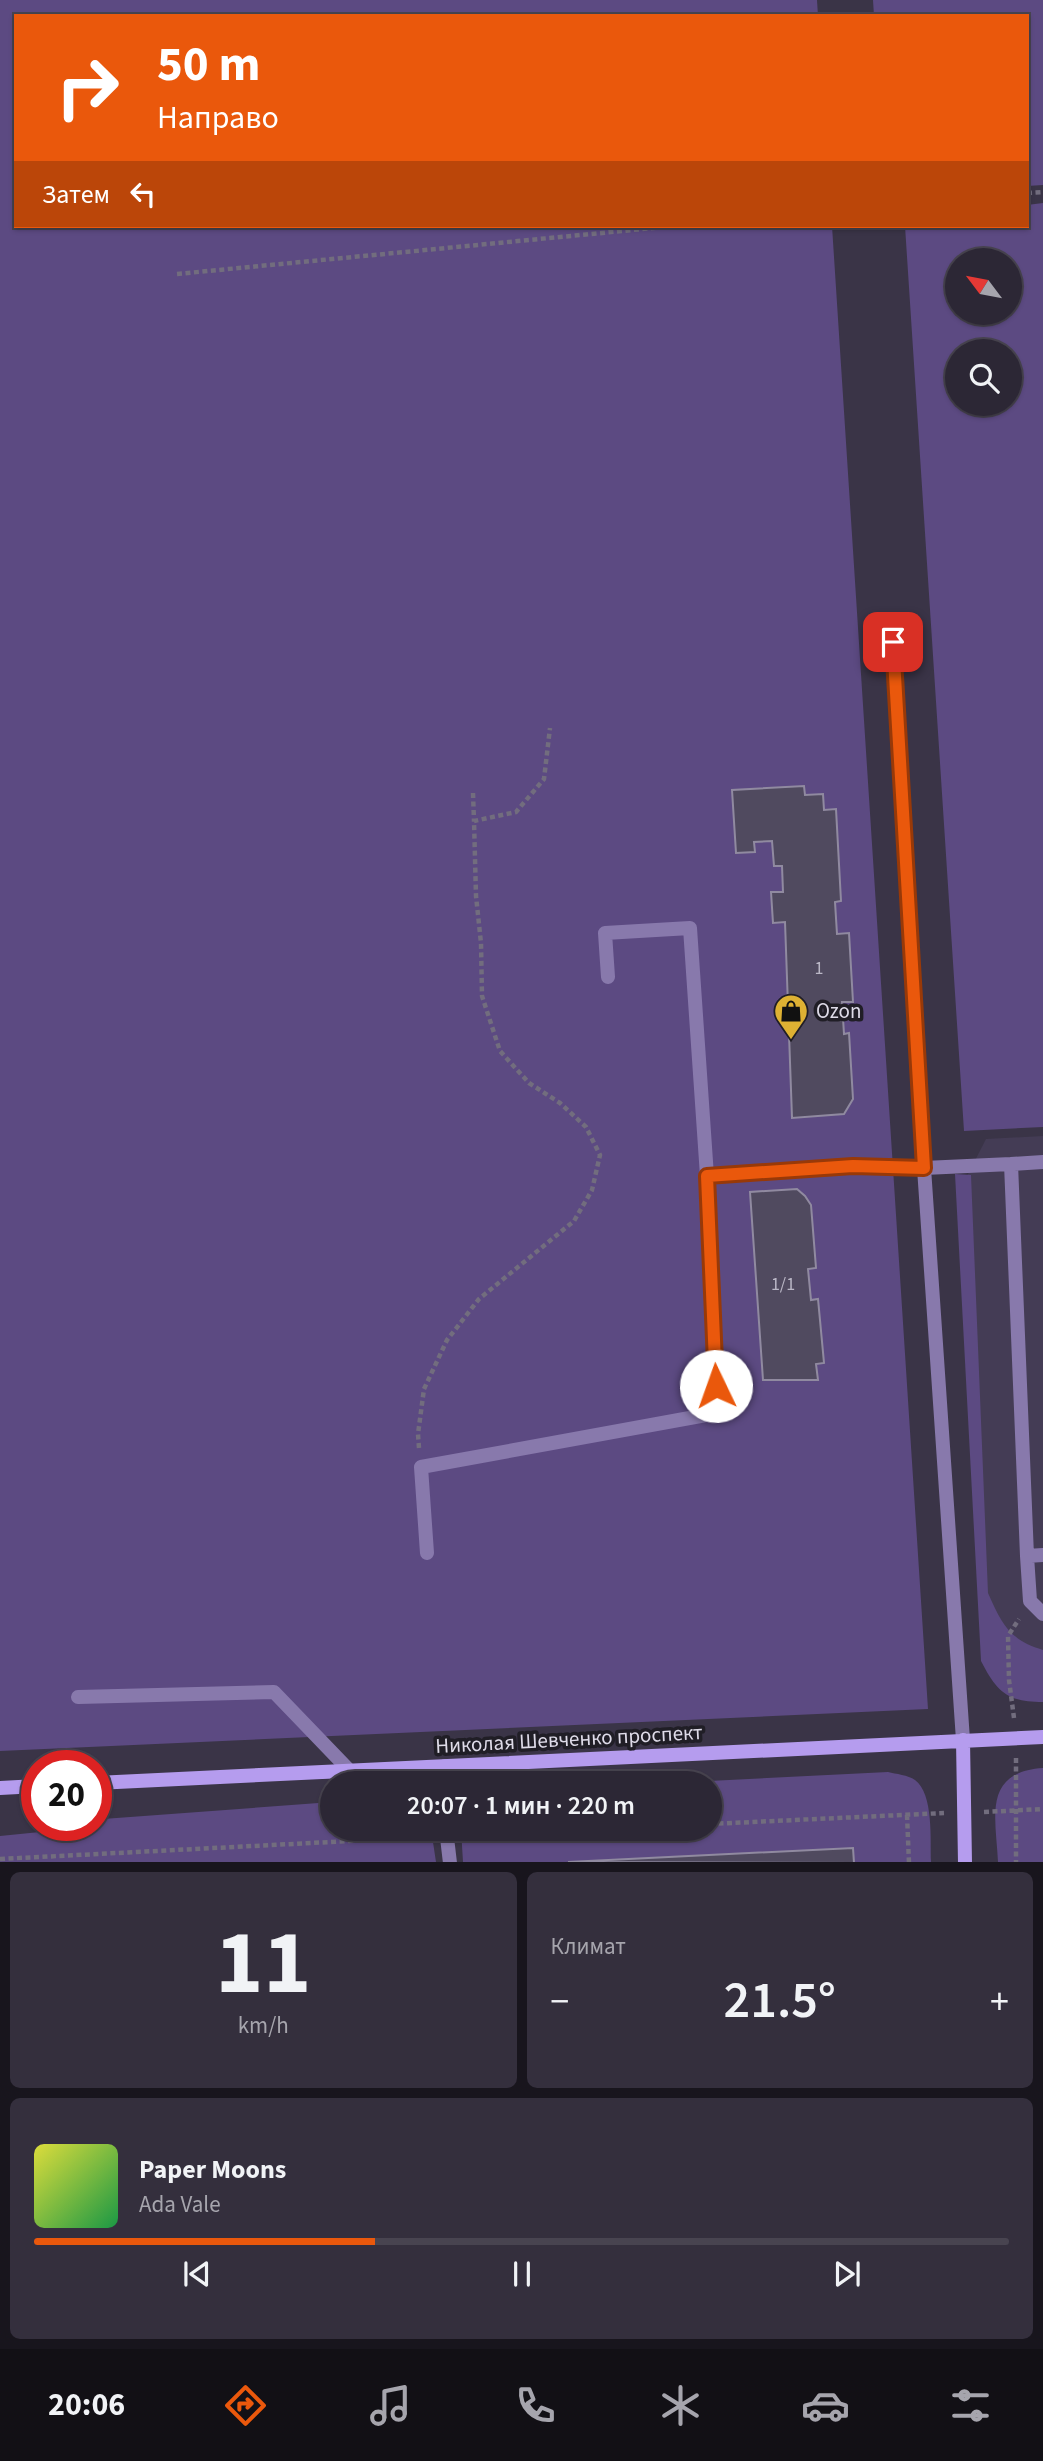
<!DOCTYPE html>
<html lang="ru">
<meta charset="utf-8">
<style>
body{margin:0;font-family:"Source Sans 3",sans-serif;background:#342f3d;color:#f1f3f6;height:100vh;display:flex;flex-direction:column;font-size:26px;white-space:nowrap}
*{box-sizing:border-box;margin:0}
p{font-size:23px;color:#a6a5ad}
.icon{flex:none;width:38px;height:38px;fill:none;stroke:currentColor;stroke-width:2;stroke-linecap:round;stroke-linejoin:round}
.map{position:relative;height:1862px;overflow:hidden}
.drawer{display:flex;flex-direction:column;gap:10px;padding:10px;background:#18151d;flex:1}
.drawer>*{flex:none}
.guide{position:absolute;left:14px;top:14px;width:1015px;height:214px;border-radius:0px;box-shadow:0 2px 5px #0004,0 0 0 2px #484450;background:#ea580c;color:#fff;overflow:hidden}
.needle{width:46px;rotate:302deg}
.tools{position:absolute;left:945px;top:248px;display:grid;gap:14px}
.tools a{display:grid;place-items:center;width:77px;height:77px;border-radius:50%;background:#2c2735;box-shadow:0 2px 5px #0004,0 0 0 2px #484450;font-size:35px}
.speed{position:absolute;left:21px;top:1750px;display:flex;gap:14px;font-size:35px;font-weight:700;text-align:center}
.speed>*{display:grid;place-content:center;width:91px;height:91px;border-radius:50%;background:#2c2735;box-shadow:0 2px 5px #0004,0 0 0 2px #484450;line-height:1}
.speed .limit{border:10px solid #d22;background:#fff;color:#111}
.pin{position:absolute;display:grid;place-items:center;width:60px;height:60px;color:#fff;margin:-30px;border-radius:14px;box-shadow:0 4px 10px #0006}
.me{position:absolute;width:77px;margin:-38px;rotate:357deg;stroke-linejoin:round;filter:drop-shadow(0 0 5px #0008)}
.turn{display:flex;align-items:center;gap:24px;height:147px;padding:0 28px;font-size:32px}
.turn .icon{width:91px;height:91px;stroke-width:2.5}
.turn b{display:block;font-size:49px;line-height:60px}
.then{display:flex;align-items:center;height:66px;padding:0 28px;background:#0003;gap:14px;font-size:26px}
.big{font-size:52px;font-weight:600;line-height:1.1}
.drawer .widget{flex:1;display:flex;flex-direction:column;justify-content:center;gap:10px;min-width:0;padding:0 24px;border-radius:10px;background:#342f3d}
.drawer .dial{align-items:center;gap:0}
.dial b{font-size:91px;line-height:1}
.song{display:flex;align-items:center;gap:21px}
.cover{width:84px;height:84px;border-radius:10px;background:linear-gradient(135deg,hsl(60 70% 55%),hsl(140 70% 35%))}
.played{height:7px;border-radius:4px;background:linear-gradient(90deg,#ea580c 35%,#484450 35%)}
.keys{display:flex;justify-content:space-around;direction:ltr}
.heat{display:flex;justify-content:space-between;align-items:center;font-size:38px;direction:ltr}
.drawer .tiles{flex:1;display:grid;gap:10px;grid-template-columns:1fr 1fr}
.widget:last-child{grid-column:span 2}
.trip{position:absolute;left:320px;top:1771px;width:402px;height:70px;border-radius:35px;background:#2c2735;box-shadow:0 2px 5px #0004,0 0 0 2px #484450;font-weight:600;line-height:70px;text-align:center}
.dock{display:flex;height:112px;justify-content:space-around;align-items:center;background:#121015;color:#a6a5ad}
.dock .icon{width:49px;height:49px}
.dock .on{color:#ea580c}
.dock b{font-size:32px;color:#f1f3f6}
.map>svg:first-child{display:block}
.built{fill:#443c55}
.green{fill:#5c4a82;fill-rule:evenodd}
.building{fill:#504a5f;stroke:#908aa0;stroke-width:2}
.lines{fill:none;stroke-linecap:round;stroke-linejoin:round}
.path{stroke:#726d7e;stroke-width:4.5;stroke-dasharray:5 3.5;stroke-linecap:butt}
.lane{stroke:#8879ac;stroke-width:14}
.secondary{stroke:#b59cee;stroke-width:14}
.route-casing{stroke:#983908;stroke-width:18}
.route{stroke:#ea580c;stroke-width:12}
.labels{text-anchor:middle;stroke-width:7;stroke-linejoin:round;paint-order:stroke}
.number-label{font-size:18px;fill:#bab7c6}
.poi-label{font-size:21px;fill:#dedbe8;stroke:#201e26;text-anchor:start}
.street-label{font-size:21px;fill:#dedbe8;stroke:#201e26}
</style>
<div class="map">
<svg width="1043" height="1863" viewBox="0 0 1043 1863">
<rect width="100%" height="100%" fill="#3a3447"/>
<path class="built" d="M1043,1136v536l-55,-35 -24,-455 22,-43z"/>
<path class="green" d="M0,0h817l1,16h-802v210h816l96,1483 -928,42z
M873,0h170v185l-16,1v-170h-153z
M1043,203v924l-79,4 -59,-905h122v-21zM957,261h53v52h-53zM957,352h53v52h-53z
M955,1174l16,1 17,418c14,31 21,47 55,57v52c-36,0 -46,-10 -62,-41z
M1043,1768v94h-45c-2,-44 -16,-90 45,-94z
M888,1772c8,2 20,3 27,8 19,14 15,61 16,82h-77l-1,-14 -285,15 -105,-1 -2,-33h249v-46h-41z
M332,1802v27h99l5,33h-436v-26l60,-6 20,-5h16v-4l7,-2z"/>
<path class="building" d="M804,786l1,9 18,-1 1,16 12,-1 5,92 -6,1 2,32 12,-1 4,69h-11l2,32 5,-1 4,66 -9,15 -52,4 -7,-196 -12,1 -2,-31h12l-1,-26h-8l-2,-25 -18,1 1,10 -19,1 -4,-63z
M797,1189l8,7 6,9 5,63 -8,1 3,31 7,-1 6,64 -8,1 2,16h-55l-13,-188z
M853,1848l1,15 -286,-1z"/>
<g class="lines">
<path class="path" d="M1027,193l16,-1
M177,274l497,-48
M473,793l1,28
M419,1448l-1,-14 6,-45 23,-49 32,-41 95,-78 18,-31 8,-35 -14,-28 -26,-24 -31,-20 -29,-32 -18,-55 -1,-53 -5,-47 -2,-75 42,-9 28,-33 6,-51
M1014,1718l-5,-38 -1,-44 11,-17
M1016,1758v105
M984,1812l59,-3
M907,1815l2,48
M710,1824l234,-11
M468,1835l132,-6
M0,1859l428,-22"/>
<path class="lane" d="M608,977l-3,-44 85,-5 17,248 146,-10 71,2 -31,-525
M1043,1162l-32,2 16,392 16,-1
M427,1553l-6,-86 296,-54 -10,-237
M1027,1556l3,45 13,13
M78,1697l196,-5 75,78
M963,1740l-39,-572 87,-4
M445,1766v17
M446,1829l4,34"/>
<path class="secondary" d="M963,1740l2,123
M96,1783l947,-46
M0,1788l37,-2"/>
</g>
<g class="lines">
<g class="route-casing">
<path id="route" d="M716,1386l-9,-210 146,-10 71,2 -31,-526"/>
</g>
<use href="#route" class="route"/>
</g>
<defs>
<g id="shop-pin" transform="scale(1.75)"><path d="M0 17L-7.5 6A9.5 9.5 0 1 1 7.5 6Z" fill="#deb133" stroke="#201e26"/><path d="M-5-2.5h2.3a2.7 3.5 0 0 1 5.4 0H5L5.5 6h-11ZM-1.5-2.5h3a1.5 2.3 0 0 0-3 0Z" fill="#111"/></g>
</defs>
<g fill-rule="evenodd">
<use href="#shop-pin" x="791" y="1011"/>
</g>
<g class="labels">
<g class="number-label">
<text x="819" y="974">1</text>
<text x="783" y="1290">1/1</text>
</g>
<g class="poi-label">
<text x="816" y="1018">Ozon</text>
</g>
<g class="street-label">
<text transform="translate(569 1739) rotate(-3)" y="7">Николая Шевченко проспект</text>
</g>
</g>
</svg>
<div class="tools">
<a><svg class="needle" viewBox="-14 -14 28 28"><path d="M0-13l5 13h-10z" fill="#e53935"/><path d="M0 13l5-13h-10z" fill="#a6a5ad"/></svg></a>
<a><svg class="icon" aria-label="search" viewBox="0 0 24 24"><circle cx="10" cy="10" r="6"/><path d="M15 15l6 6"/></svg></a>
</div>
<div class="speed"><div class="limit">20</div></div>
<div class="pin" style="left:893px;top:642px;background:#d93025"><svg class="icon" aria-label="arrive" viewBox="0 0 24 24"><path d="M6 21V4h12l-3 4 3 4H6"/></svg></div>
<svg class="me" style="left:716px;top:1386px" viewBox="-20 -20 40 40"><circle r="19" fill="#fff"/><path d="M0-13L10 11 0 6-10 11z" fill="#ea580c"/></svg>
<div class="trip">20:07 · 1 мин · 220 m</div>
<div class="guide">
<div class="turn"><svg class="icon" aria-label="right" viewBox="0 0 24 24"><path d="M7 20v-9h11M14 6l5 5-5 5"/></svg><div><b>50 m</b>Направо</div></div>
<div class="then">Затем<svg class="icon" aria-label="left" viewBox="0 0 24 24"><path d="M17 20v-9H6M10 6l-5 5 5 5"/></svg></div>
</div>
</div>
<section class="drawer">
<div class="tiles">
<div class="widget dial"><b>11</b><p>km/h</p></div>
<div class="widget"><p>Климат</p>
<div class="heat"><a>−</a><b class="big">21.5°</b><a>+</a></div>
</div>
<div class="widget">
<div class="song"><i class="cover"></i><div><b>Paper Moons</b><p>Ada Vale</p></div></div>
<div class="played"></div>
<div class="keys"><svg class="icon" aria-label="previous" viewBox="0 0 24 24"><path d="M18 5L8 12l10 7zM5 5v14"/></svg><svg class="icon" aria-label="pause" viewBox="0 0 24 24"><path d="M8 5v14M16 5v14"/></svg><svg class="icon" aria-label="next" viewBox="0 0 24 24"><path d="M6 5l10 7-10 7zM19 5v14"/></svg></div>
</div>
</div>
</section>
<nav class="dock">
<b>20:06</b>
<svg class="icon on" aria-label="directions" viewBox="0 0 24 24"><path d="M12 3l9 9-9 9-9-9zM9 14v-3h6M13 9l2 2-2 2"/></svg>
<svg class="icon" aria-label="music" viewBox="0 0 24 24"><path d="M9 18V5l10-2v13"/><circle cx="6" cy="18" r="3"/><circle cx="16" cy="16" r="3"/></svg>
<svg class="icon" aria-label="phone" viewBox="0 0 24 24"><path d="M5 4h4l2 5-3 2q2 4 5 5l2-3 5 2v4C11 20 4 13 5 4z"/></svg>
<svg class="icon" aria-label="climate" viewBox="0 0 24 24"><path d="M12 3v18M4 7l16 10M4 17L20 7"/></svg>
<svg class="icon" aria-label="car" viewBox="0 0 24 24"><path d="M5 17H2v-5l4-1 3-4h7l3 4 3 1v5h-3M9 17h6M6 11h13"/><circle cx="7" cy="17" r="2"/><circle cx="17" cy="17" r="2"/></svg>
<svg class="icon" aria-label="filters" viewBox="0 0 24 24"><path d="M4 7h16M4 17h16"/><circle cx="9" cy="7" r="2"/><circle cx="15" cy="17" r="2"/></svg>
</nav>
